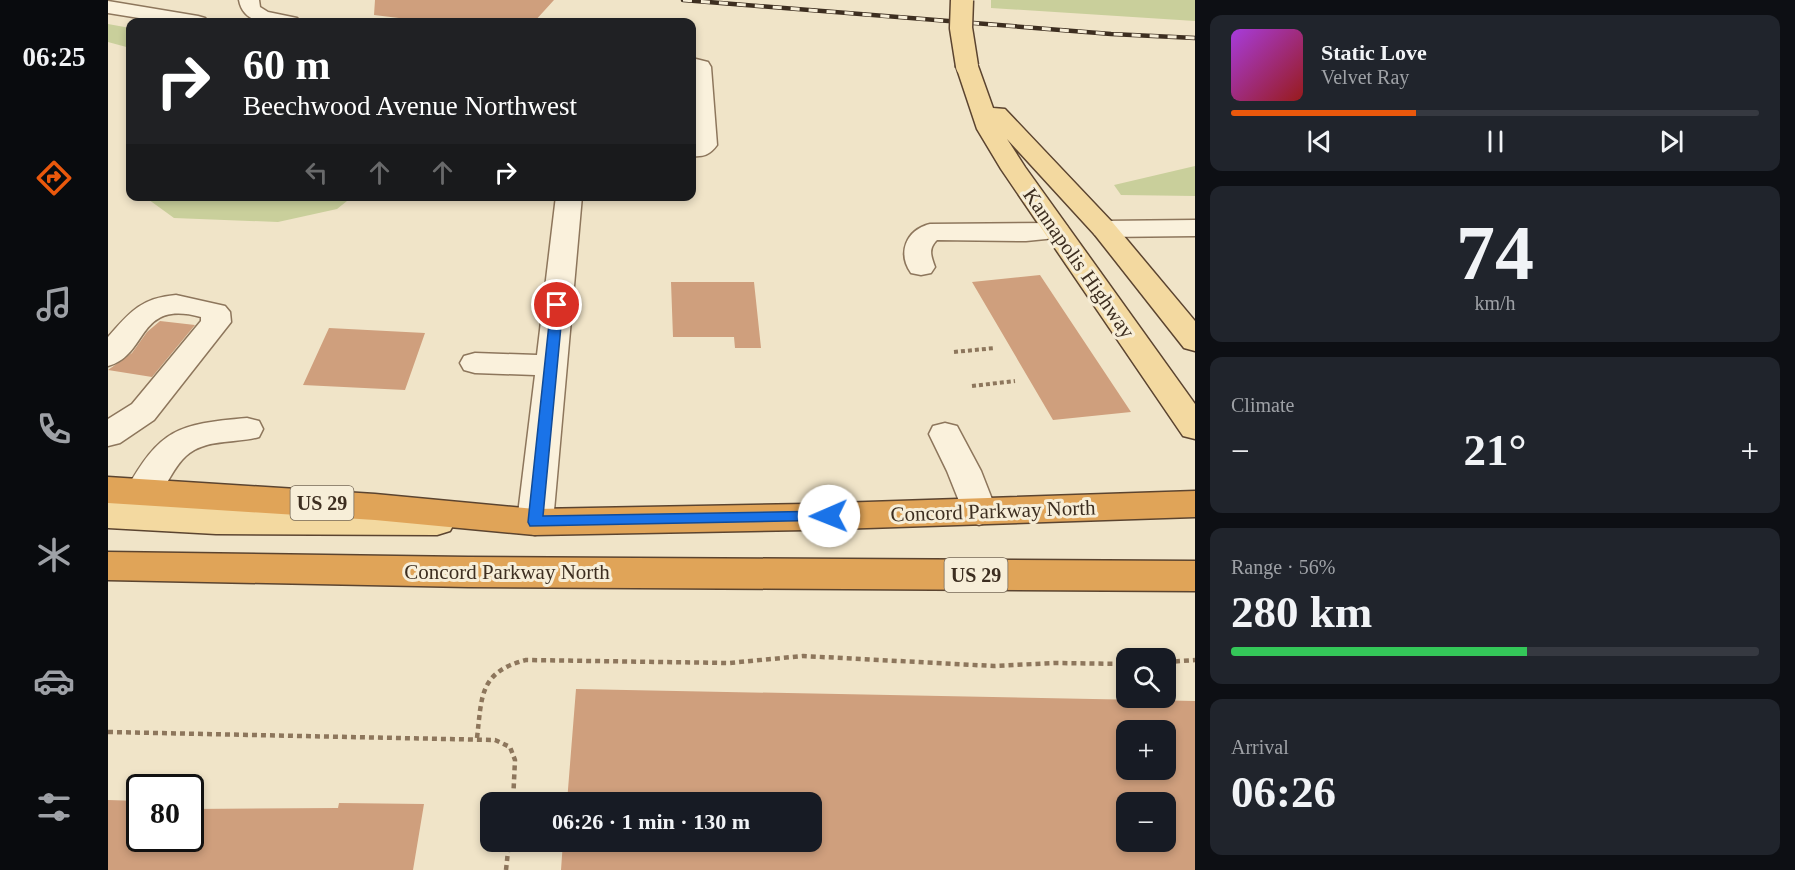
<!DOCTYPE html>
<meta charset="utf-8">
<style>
body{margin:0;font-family:"Times New Roman",serif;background:#20242c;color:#f1f3f6;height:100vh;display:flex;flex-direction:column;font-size:22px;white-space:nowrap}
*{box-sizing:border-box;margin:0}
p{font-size:20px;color:#9ea1a6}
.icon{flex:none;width:33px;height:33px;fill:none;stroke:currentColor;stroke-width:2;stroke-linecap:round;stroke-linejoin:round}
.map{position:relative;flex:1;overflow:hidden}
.details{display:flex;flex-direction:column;gap:15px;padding:15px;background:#0d0f14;width:600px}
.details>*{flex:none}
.top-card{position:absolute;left:18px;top:18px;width:570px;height:183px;border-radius:12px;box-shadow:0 3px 9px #0003;background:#202124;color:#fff;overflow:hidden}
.buttons{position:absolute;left:1008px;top:648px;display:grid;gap:12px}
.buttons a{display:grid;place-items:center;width:60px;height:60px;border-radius:12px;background:#171b24;box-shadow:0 3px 9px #0003;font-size:30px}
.speed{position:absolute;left:18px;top:774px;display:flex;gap:12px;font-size:30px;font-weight:700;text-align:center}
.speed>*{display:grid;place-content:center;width:78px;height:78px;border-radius:50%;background:#171b24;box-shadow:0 3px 9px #0003;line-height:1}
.speed .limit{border:3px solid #111;border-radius:9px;background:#fff;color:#111}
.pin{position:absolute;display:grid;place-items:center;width:51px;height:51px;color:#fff;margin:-26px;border:3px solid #fff;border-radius:50%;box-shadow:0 2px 6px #0007}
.me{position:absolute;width:66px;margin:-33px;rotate:269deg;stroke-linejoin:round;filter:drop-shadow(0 0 4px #0008)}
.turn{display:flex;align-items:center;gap:21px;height:126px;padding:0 18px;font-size:27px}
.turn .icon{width:78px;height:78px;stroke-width:2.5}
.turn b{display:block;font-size:42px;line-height:51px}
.lanes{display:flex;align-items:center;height:57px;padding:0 18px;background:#0003;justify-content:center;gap:30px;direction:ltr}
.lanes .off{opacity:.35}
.big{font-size:45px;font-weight:800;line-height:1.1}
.details .tile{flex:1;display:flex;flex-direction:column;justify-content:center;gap:9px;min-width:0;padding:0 21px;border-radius:12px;background:#20242c}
.details .dial{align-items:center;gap:0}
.dial b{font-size:78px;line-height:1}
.song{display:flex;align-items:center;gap:18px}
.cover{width:72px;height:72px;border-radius:9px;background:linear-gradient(135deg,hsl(280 70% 55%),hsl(0 70% 35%))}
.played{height:6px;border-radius:3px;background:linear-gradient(90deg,#ea580c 35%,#363941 35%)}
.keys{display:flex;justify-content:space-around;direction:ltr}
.heat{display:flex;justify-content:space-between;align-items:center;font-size:33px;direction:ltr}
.charge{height:9px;border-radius:4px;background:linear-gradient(90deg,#34c759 56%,#363941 0)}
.trip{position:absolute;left:372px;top:792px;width:342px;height:60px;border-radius:12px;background:#171b24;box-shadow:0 3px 9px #0003;font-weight:800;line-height:60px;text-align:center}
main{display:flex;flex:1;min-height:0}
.menu{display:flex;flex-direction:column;width:108px;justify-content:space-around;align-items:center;background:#090b0e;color:#9ea1a6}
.menu .icon{width:42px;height:42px}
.menu .active{color:#ea580c}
.menu b{font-size:27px;color:#f1f3f6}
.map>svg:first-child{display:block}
.green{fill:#c9cf9b}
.building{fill:#cf9f7d;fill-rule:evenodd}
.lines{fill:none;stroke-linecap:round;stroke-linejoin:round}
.minor-casing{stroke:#8d765c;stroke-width:3}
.major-casing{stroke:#5b4430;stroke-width:3}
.highway-casing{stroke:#5b4430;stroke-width:3}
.path-far1{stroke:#8d765c;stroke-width:4;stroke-dasharray:4 3;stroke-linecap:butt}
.path{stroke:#8d765c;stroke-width:4.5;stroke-dasharray:5 4;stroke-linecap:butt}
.minor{fill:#faf1dc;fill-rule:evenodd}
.major{fill:#f3d9a0;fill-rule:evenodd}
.highway{fill:#e0a458;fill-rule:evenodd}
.rail-casing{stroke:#3d2e20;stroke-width:4.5}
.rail{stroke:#f7eed8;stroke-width:3;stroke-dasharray:9;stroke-linecap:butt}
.major-bridge-casing{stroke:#5b4430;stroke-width:25;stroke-linecap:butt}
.major-bridge{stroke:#f3d9a0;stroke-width:22}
.route{fill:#1a73e8;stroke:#114b97;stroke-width:1.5}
.labels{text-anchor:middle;stroke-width:6;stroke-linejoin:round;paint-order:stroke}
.shield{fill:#f7eed8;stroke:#756857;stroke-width:1.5}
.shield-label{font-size:20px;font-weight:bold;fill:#3d2e20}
.street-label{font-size:21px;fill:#3d2e20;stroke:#f7eed8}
</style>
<main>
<nav class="menu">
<b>06:25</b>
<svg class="icon active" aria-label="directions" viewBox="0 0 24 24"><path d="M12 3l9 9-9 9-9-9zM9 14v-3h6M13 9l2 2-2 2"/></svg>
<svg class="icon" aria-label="music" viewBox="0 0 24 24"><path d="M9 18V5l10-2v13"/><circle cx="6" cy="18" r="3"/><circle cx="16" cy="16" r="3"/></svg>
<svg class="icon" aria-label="phone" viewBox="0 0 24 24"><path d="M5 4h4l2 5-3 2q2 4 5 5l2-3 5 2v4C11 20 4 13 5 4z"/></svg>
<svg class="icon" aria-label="climate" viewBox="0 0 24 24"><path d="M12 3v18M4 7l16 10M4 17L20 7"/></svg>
<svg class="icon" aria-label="car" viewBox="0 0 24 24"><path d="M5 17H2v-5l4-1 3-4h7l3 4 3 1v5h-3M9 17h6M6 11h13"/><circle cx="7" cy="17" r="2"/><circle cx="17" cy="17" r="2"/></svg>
<svg class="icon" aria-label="filters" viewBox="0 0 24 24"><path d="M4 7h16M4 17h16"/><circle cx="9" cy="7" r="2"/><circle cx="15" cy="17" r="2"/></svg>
</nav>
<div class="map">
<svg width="1087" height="870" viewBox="0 0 1087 870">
<rect width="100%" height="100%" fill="#f0e4c8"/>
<path class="green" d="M883,0h204v21l-204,-13z
M0,24l22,4v20l-22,-6z
M1087,166v30l-74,-1 -7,-10z
M37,197h207l-15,12 -59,13 -104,-4z"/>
<path class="building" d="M267,0h179l-20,22h-102l-58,-7z
M932,275l91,137 -78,8 -81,-138z
M563,282h83l7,66h-26l-1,-11h-61z
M52,321l35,4 -43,52 -44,-7 24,-17 15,-21z
M221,328l96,5 -20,57 -102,-5z
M468,689l619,12v169h-634l2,-28h249v-40h-245zM1018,730h40v40h-40zM1018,802h40v40h-40z
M0,800l32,1v37h50v-29l148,-1 1,-5 85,1 -11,66h-305z"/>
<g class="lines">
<g class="minor-casing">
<path id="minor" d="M131,0h20l1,7 8,5 29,6 3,4c-22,2 -56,6 -61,-22z
M0,1l90,15 7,2 3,4h-44l-56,-9z
M584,58l16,4 3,5 6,78c-7,10 -14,12 -25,11z
M448,196h26l-29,326 -5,9 -13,4 -13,-4 -5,-9 18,-147 -60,-2 -11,-3 -4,-7 4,-7 11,-3 62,2z
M1087,220v16l-91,1 -9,-2 -4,-6 4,-6 9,-2z
M949,223l9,2 4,6 -4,6 -40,4 -89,-1c-9,9 -6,16 -2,27l-4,6 -10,2 -10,-2c-14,-20 -5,-43 19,-49z
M68,295l49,11 5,6 1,10 -77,98 -34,23 -12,3v-27l24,-15 69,-83v-4c-65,-18 -52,38 -93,49v-29c22,-25 33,-39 68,-42z
M139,418l12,3 4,8 -4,8c-24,7 -53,1 -73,19 -21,19 -23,55 -56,45l-5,-9c35,-63 52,-68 122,-74z
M837,423l12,3 24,45 16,41 -6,9 -12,4 -12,-4 -20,-50 -18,-37 4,-8z"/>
</g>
<g class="major-casing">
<path id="major" d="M859,59l8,2 3,5 15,42 12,1 108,114 82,98v30l-11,-3 -89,-113 -88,-96 18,28 170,237v35l-12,-3 -182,-267 -24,-40 -21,-63 3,-5z
M0,502l108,6 221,1 13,4 5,9 -5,9 -13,4 -221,-1 -108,-6z"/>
</g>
<g class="highway-casing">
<path id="highway" d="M0,477l267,17 160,15 272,-5 388,-13v26l-388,13 -272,5 -160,-15 -267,-17z
M0,552l360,5 727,4v30l-727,-4 -360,-7z"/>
</g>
<path class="path-far1" d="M846,352l41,-4
M864,386l43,-5"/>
<path class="path" d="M1058,662l29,-2
M0,732l387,8 15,7 5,13 -2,42
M369,738c5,-42 2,-66 49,-78l203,3 74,-7 191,10 60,-3 72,1
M398,870l3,-28"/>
<use href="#minor" class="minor"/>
<use href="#major" class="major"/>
<use href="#highway" class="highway"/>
<g class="rail-casing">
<path id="rail" d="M575,0l428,34 84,4"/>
</g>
<use href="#rail" class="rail"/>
<g class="major-bridge-casing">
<path id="major-bridge" d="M854,0l-1,28 6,38"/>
</g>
<use href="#major-bridge" class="major-bridge"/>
</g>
<path class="route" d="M449,301l6,4 -20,211 286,-5 5,2 2,3 -2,4 -304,6 -2,-4 23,-217z"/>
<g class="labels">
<g class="shield">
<rect x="182.5" y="486" width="63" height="34" rx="4.5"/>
<rect x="836.5" y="558" width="63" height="34" rx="4.5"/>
</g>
<g class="shield-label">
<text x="214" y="510">US 29</text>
<text x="868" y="582">US 29</text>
</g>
<g class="street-label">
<text transform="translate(971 263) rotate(55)" y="7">Kannapolis Highway</text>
<text transform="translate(885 511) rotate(-2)" y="7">Concord Parkway North</text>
<text x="399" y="579">Concord Parkway North</text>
</g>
</g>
</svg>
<div class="buttons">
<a><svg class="icon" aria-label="search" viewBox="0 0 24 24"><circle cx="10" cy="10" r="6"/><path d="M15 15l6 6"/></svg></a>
<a>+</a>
<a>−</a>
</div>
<div class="speed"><div class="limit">80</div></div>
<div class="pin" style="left:449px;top:305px;background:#d93025"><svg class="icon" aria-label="arrive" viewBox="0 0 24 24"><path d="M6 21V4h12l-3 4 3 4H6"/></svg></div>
<svg class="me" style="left:721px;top:516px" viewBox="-20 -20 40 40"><circle r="19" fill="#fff"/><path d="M0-13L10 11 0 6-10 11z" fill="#1a73e8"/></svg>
<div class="trip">06:26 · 1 min · 130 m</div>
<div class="top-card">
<div class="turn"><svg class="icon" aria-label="right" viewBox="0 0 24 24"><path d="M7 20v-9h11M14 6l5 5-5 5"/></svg><div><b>60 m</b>Beechwood Avenue Northwest</div></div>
<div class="lanes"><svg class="icon off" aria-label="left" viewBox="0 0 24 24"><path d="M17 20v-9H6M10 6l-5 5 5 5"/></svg><svg class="icon off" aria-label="ahead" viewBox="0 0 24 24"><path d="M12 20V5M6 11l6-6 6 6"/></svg><svg class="icon off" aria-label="ahead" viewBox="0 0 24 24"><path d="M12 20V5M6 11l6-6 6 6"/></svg><svg class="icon" aria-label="right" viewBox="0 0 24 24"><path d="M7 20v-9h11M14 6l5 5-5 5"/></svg></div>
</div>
</div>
<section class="details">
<div class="tile">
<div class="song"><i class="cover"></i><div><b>Static Love</b><p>Velvet Ray</p></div></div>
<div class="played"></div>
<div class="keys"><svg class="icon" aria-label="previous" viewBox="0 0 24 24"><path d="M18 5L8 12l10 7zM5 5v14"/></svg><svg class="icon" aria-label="pause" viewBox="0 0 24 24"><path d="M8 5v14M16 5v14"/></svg><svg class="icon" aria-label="next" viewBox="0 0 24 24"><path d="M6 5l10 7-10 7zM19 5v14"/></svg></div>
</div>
<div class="tile dial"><b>74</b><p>km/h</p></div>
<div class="tile"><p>Climate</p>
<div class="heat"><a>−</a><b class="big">21°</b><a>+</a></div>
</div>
<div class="tile"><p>Range · 56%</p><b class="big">280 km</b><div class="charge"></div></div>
<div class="tile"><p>Arrival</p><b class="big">06:26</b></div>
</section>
</main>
